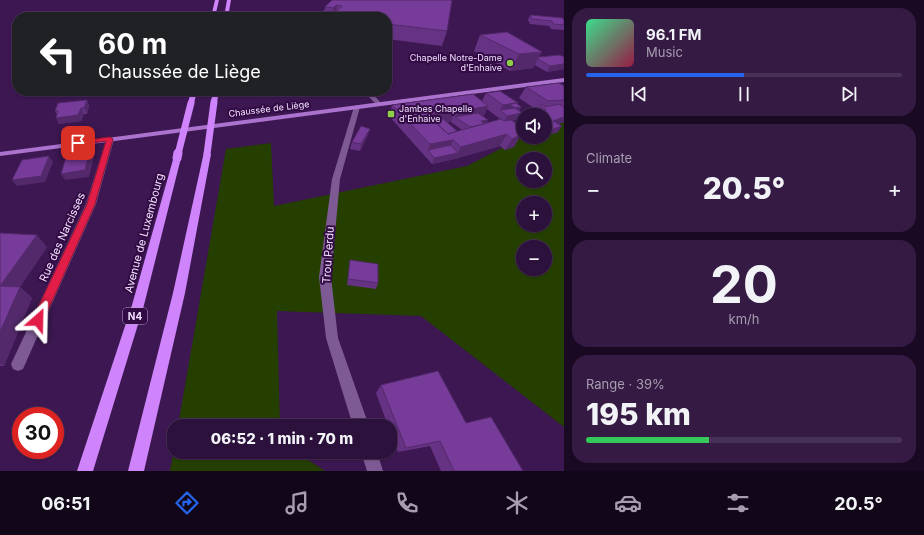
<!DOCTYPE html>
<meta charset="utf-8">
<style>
body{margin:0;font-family:Inter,sans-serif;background:#351a44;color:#f1f3f6;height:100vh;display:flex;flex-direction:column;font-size:15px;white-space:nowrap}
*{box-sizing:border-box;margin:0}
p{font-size:13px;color:#a79db0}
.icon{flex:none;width:22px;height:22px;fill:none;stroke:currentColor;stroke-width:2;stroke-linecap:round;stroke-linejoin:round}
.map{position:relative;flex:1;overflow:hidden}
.panel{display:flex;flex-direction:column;gap:8px;padding:8px;background:#190922;width:360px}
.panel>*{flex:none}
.hud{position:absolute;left:12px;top:12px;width:380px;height:84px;border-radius:16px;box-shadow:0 1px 3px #0004,0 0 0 1px #483157;background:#202124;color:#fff;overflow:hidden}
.fabs{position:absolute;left:516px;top:108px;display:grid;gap:8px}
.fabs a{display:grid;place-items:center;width:36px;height:36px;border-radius:50%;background:#2d113d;box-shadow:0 1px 3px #0004,0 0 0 1px #483157;font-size:20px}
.speed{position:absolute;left:12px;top:407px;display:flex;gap:8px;font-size:20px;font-weight:700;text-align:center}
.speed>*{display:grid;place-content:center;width:52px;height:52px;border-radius:50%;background:#2d113d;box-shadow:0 1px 3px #0004,0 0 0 1px #483157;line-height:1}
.speed .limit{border:6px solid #d22;background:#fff;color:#111}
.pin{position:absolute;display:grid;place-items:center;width:34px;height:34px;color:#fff;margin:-17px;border-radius:8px;box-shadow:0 2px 6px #0006}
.me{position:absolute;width:44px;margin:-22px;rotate:25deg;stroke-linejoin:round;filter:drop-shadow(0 0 3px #0008)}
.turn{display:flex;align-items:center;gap:14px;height:84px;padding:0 20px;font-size:18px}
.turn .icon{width:52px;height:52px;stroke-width:2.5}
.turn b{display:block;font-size:28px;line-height:34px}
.big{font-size:30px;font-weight:800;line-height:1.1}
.panel .tile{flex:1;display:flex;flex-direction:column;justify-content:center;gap:6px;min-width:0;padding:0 14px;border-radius:16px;background:#351a44}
.panel .dial{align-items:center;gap:0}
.dial b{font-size:52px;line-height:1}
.song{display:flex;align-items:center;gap:12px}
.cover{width:48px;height:48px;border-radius:6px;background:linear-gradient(135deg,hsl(150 70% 55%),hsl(340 70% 35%))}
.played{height:4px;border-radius:2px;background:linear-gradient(90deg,#2563eb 50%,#483157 50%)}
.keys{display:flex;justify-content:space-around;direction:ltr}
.heat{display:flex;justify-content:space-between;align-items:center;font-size:22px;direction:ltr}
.charge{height:6px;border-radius:3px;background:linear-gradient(90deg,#34c759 39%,#483157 0)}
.trip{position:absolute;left:167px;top:419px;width:230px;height:40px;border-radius:16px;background:#2d113d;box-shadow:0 1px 3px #0004,0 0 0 1px #483157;font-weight:800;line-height:40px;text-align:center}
.menu{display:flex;height:64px;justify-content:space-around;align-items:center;background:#120718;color:#a79db0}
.menu .icon{width:28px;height:28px}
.menu .current{color:#2563eb}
.menu b{font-size:18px;color:#f1f3f6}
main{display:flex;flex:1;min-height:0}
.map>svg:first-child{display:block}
.green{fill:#243f00;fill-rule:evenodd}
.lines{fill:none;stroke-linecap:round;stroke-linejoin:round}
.lane{fill:#7d5a93;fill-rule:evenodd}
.street{fill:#7d5a93;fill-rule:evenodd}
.secondary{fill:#ab72ce;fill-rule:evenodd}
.primary{fill:#cf84fc;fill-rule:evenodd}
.primary-bridge-far1{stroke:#cf84fc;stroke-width:7}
.primary-bridge{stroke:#cf84fc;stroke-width:9}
.wall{fill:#663384;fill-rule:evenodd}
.shaded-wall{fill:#53296b}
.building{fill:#773b99;stroke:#53296b}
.route{fill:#e11d48;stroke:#92132f}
.poi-dot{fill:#8cce45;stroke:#320b45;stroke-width:1.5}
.labels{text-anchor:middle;stroke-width:4;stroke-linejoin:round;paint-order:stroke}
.far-poi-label{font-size:9px;fill:#f2e1fe;stroke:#320b45;text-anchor:end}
.far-street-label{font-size:9px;fill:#f2e1fe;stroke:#320b45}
.shield{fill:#320b45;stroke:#b8a1c6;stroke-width:1}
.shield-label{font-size:10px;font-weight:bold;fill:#f2e1fe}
.street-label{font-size:11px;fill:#f2e1fe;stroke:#320b45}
</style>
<main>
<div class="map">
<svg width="564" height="471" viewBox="0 0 564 471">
<rect width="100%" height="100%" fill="#3c1751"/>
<path class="green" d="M564,115v312l-143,-111 -144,-5 3,115h-102l48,-277 45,-6 3,63 193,-40 56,-29h22v-12zM523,159h22v22h-22zM523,203h22v22h-22zM523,247h22v22h-22z
M174,450v2h122l29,19h-155z"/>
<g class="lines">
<path class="lane" d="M334,0h4l-16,17h-4z
M363,91h7l11,12v2h-4z"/>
<path class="street" d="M357,105l3,2 -20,72 -9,98 7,61 31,88h-16l-27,-88 -7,-61 13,-98 22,-72z
M107,137h3l4,2 -18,65 -73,165 -5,2 -5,-2 -2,-5 75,-160z
M361,452h16l6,19h-16z"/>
<path class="secondary" d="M564,78v4l-564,74v-4z"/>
<path class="primary" d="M215,0h4l-4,17h-4z
M227,0h4l-3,17h-4z
M191,91h6l-3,12 -3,2 -3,-2z
M213,91h6l-2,11 -3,2 -3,-2z
M204,152h3l4,2 -26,139 -41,178h-16l45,-178z
M174,156h6l1,2 -37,147 -51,166h-16l55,-166z"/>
<path class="primary-bridge-far1" d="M178,154l13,-51
M207,154l7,-52"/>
<path class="primary-bridge" d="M177,158l1,-5"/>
</g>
<path class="wall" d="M332,0l115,31 -5,15 -55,-7v-22h-63l1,-10z
M530,15l34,5v10l-13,-1 -2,-3 -19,-2 -2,-4z
M480,35l59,22h25v12l-17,3 -12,-7 -2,3 -23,3 -36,-20z
M564,86v36l-5,2 -1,8 -13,4v-21l-9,-3 1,-2 -18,-12 7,-11z
M486,93l32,10 -1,1 4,3 -2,4 3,2 -2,5 3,-1v13l-9,17 -9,3 -5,-4 -45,13 -23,5 -43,-48 3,-11 90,-4zM487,109l13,10 -14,4 2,-3 -5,-3zM512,120h6l-2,3zM447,122h4l11,8 -5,1z
M87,100l2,6 -2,8h-3l-3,7 -22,3 -2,-9 -2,-4z
M368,135l-8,16 -10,-2 2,-7z
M0,233l47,14 -27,40 12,11 -28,68h-4z
M350,260l28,23 -2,6 -29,-4 2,-19z
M381,385l85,38 57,48h-82l-11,-25 -32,6 -8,-21v-5h-2l-12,-33z"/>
<path class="shaded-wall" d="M337,5l-1,12h-3v-9z
M542,52l-9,16 -23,3 9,-17z
M564,64v5l-17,3 3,-6z
M87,100l2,6 -2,8 -3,-6z
M518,103l-3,5 6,-1 -3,6 -18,-3 -3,6 6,-11z
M488,106l-5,12 -28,-1 3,-5z
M81,108l3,6 -3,7 -22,3 -3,-6z
M456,110l-5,12 -21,3 -3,-10z
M522,113l-4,7 -14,2 3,-6z
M564,117v5l-15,5 4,-6z
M488,120l-4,7 -3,-6z
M562,126l-4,6 -13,4v-4z
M370,129l-2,6 -8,16 1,-7z
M523,129v1l-3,6 1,-1 -7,12 -9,3 7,-11 4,-9z
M507,134l-7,12 -45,13 -23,5 2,-6 24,-5 3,-6z
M453,140l-5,12 -20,-2 2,-6z
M90,151l4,6 -5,20 -24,3 -4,-6z
M49,156l4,6 -8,20 -28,4 -5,-6z
M37,235l10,12 -34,50 -13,-11z
M20,287l12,11 -28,68 -4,-2v-32z"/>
<path class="building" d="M332,0h120l-5,31 -60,-7v-7h-56l11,-11 -5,-1 -4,3 -8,-1z
M530,15l33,3 1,2v5l-11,-1 -1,-3 -20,-2z
M507,32l35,20 -23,2 -39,-19z
M560,55l4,2v7l-14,2 -12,-7 1,-2z
M559,83l5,3v14l-16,1 -22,-14z
M500,91l18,12 -15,2 -17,-12z
M473,94l15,12 -30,6 -2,-2 -29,5 21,19 53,-15 3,2 7,-1 12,8v1l-7,1 5,5 -9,4 -5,-5 -46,13 -8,-7 -23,4 -38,-39z
M87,100l-3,8h-3l-3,7 -22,3 2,-7h-3l3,-8z
M516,103l5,4 -6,1 7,5 -15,3 -7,-6 15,-2 -6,-4z
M541,104l4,3 14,-3 5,3v10l-11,4 9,5 -17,6v-17h-16l17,-5 -6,-4z
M478,113l10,7 -7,1 3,3 -14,3 -15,-10z
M523,117v3l-4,-2z
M442,118l15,13 -9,3 -16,-15z
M361,126l9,3 -9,15 -9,-2z
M451,145l7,8 -24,5 -6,-8z
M90,151l-5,19 -24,4 6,-20z
M49,156l-8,20 -29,4 10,-20z
M0,233l37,2 -37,51 20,1 -20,45z
M350,260l28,4v19l-30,-4z
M438,371l28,52 25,-6 32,54h-69l-14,-30 -34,7 -25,-63z"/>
<path class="route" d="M110,137l3,2 -18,65 -53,120 -4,1 -4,-1 -2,-4 55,-116 19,-63 -28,4 -3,-2 3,-2z"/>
<g class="poi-dot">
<circle cx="510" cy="63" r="4"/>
<rect x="387" y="110" width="8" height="8" rx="2"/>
</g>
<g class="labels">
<g class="far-poi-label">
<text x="502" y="61">Chapelle Notre-Dame<tspan x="502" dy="10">d'Enhaive</tspan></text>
<text x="399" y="112" text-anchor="start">Jambes Chapelle<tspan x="399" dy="10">d'Enhaive</tspan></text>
</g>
<g class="far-street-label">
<text transform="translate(269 109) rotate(-7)" y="3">Chaussée de Liège</text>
</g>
<rect class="shield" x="123" y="308" width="24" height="16" rx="3"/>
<g class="shield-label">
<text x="135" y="320">N4</text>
</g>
<g class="street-label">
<text transform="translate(144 233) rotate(-75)" y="4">Avenue de Luxembourg</text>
<text transform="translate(62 237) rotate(-66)" y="4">Rue des Narcisses</text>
<text transform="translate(328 255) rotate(-86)" y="4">Trou Perdu</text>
</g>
</g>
</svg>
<div class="fabs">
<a><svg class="icon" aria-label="sound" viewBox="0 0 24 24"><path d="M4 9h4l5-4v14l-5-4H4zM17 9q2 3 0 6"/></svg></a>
<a><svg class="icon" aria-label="search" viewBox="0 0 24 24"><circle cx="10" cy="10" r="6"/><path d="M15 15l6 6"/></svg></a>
<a>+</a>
<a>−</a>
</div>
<div class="speed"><div class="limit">30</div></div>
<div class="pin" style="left:78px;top:143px;background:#d93025"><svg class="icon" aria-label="arrive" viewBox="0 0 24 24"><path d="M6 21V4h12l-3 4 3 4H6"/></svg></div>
<svg class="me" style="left:38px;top:320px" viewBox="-20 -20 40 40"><path d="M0-17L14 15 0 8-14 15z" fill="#e11d48" stroke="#fff" stroke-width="4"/></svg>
<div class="trip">06:52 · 1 min · 70 m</div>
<div class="hud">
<div class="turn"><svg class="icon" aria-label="left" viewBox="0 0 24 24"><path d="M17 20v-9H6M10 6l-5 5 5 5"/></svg><div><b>60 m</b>Chaussée de Liège</div></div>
</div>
</div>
<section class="panel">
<div class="tile">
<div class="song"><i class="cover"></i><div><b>96.1 FM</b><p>Music</p></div></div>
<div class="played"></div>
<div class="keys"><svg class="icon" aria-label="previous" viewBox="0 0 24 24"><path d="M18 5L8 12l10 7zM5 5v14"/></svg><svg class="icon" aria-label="pause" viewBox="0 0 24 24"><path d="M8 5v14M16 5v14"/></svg><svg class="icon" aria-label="next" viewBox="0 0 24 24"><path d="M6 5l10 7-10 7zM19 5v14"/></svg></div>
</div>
<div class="tile"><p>Climate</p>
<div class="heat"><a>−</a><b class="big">20.5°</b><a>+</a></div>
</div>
<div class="tile dial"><b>20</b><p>km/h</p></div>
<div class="tile"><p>Range · 39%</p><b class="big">195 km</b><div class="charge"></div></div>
</section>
</main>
<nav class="menu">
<b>06:51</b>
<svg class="icon current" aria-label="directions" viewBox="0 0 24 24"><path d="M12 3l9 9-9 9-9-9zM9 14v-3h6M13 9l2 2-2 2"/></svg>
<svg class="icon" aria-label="music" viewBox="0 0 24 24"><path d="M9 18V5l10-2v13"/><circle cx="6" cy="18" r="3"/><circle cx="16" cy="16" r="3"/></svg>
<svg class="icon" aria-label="phone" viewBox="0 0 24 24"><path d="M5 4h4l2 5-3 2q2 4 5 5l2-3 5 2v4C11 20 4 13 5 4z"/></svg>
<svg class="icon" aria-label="climate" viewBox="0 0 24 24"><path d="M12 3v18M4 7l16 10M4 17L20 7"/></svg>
<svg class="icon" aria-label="car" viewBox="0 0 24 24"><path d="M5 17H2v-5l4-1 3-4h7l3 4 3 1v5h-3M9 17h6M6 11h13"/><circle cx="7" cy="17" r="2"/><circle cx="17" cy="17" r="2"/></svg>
<svg class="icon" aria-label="filters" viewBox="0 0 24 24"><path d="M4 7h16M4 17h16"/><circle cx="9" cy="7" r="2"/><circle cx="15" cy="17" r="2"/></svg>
<b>20.5°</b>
</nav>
